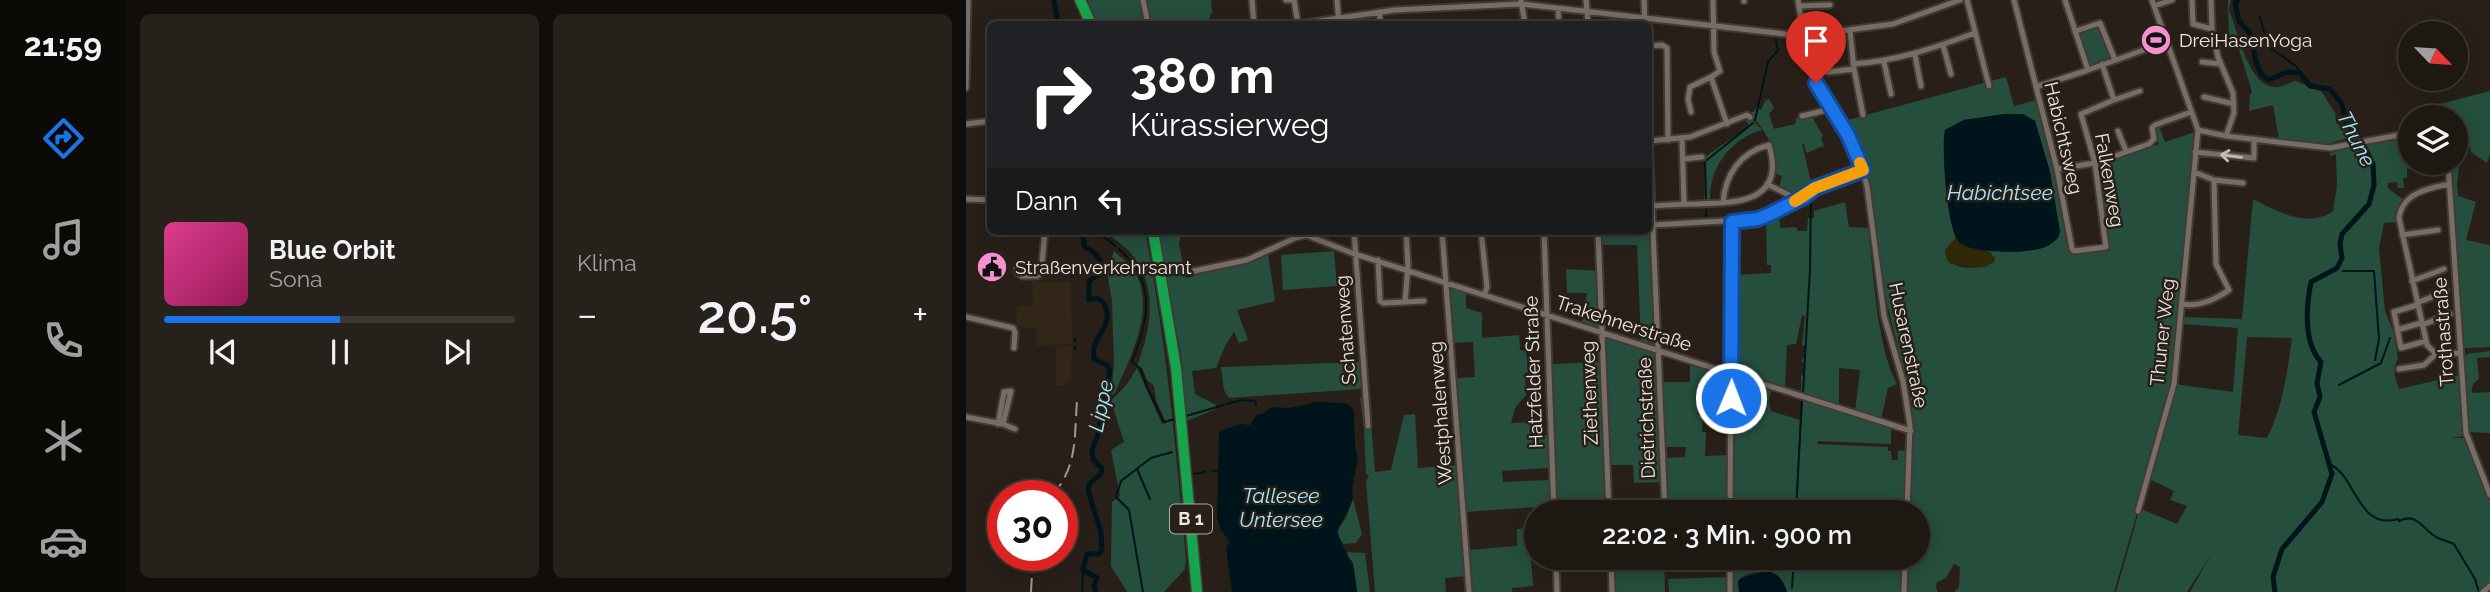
<!DOCTYPE html>
<html lang="de">
<meta charset="utf-8">
<style>
body{margin:0;font-family:Raleway,sans-serif;background:#26211b;color:#f1f3f6;height:100vh;display:flex;flex-direction:column;font-size:26px;white-space:nowrap}
*{box-sizing:border-box;margin:0}
p{font-size:23px;color:#a1a09f}
.icon{flex:none;width:38px;height:38px;fill:none;stroke:currentColor;stroke-width:2;stroke-linecap:round;stroke-linejoin:round}
.map{position:relative;flex:1;overflow:hidden}
.drawer{display:flex;flex-direction:column;gap:14px;padding:14px;background:#100d0a;width:840px}
.drawer>*{flex:none}
.guide{position:absolute;left:21px;top:21px;width:665px;height:214px;border-radius:10px;box-shadow:0 4px 18px #0003,0 0 0 2px #3c3732;background:#202124;color:#fff;overflow:hidden}
.needle{width:46px;rotate:115deg}
.buttons{position:absolute;left:1432px;top:21px;display:grid;gap:14px}
.buttons a{display:grid;place-items:center;width:70px;height:70px;border-radius:50%;background:#1e1812;box-shadow:0 4px 18px #0003,0 0 0 2px #3c3732;font-size:35px}
.speed{position:absolute;left:21px;top:480px;display:flex;gap:14px;font-size:35px;font-weight:700;text-align:center}
.speed>*{display:grid;place-content:center;width:91px;height:91px;border-radius:50%;background:#1e1812;box-shadow:0 4px 18px #0003,0 0 0 2px #3c3732;line-height:1}
.speed .limit{border:10px solid #d22;background:#fff;color:#111}
.pin{position:absolute;display:grid;place-items:center;width:60px;height:60px;color:#fff;margin:-72px -30px;border-radius:50% 50% 50% 0;rotate:-45deg;box-shadow:0 0 7px #0007}
.pin .icon{rotate:45deg}
.me{position:absolute;width:77px;margin:-38px;rotate:1deg;stroke-linejoin:round;filter:drop-shadow(0 0 5px #0008)}
.turn{display:flex;align-items:center;gap:24px;height:147px;padding:0 28px;font-size:32px}
.turn .icon{width:91px;height:91px;stroke-width:2.5}
.turn b{display:block;font-size:49px;line-height:60px}
.then{display:flex;align-items:center;height:66px;padding:0 28px;background:#0003;gap:14px;font-size:26px}
.big{font-size:52px;font-weight:600;line-height:1.1}
.drawer .card{flex:1;display:flex;flex-direction:column;justify-content:center;gap:10px;min-width:0;padding:0 24px;border-radius:10px;background:#26211b}
.song{display:flex;align-items:center;gap:21px}
.cover{width:84px;height:84px;border-radius:10px;background:linear-gradient(135deg,hsl(330 70% 55%),hsl(330 70% 35%))}
.played{height:7px;border-radius:4px;background:linear-gradient(90deg,#1a73e8 50%,#3c3732 50%)}
.keys{display:flex;justify-content:space-around;direction:ltr}
.heat{display:flex;justify-content:space-between;align-items:center;font-size:38px;direction:ltr}
.drawer .tiles{flex:1;display:grid;gap:14px;grid-template-columns:repeat(2,1fr)}
.trip{position:absolute;left:558px;top:500px;width:406px;height:70px;border-radius:35px;background:#1e1812;box-shadow:0 4px 18px #0003,0 0 0 2px #3c3732;font-weight:600;line-height:70px;text-align:center}
main{display:flex;flex:1;min-height:0}
.tabs{display:flex;flex-direction:column;width:126px;justify-content:space-around;align-items:center;background:#0c0a07;color:#a1a09f}
.tabs .icon{width:49px;height:49px}
.tabs .active{color:#1a73e8}
.tabs b{font-size:32px;color:#f1f3f6}
.map>svg:first-child{display:block}
.industrial{fill:#322618}
.green{fill:#254e3d;fill-rule:evenodd}
.sand{fill:#312807}
.water{fill:#00141b}
.lines{fill:none;stroke-linecap:round;stroke-linejoin:round}
.stream{stroke:#00141b;stroke-width:2}
.river{stroke:#00141b;stroke-width:5}
.minor-casing{stroke:#413a35;stroke-width:9}
.highway-casing{stroke:#413a35;stroke-width:13}
.minor{stroke:#786d65;stroke-width:5}
.highway{stroke:#17a44e;stroke-width:10}
.rail{stroke:#9f9892;stroke-width:2;stroke-dasharray:14 7;stroke-linecap:butt}
.oneway{stroke:#c3bcb6}
.route-casing{stroke:#114b97;stroke-width:18}
.route{stroke:#1a73e8;stroke-width:12}
.slow{stroke:#f59e0b;stroke-width:12}
.labels{text-anchor:middle;stroke-width:5;stroke-linejoin:round;paint-order:stroke}
.shield{fill:#282018;stroke:#b1aba5;stroke-width:2}
.shield-label{font-size:18px;font-weight:bold;fill:#ece6e1}
.poi-label{font-size:19px;fill:#ece6e1;stroke:#282018;text-anchor:start}
.street-label{font-size:19px;fill:#ece6e1;stroke:#282018}
.water-label{font-size:21px;font-style:italic;fill:#a2e7fb;stroke:#282018}
</style>
<main>
<nav class="tabs">
<b>21:59</b>
<svg class="icon active" aria-label="directions" viewBox="0 0 24 24"><path d="M12 3l9 9-9 9-9-9zM9 14v-3h6M13 9l2 2-2 2"/></svg>
<svg class="icon" aria-label="music" viewBox="0 0 24 24"><path d="M9 18V5l10-2v13"/><circle cx="6" cy="18" r="3"/><circle cx="16" cy="16" r="3"/></svg>
<svg class="icon" aria-label="phone" viewBox="0 0 24 24"><path d="M5 4h4l2 5-3 2q2 4 5 5l2-3 5 2v4C11 20 4 13 5 4z"/></svg>
<svg class="icon" aria-label="climate" viewBox="0 0 24 24"><path d="M12 3v18M4 7l16 10M4 17L20 7"/></svg>
<svg class="icon" aria-label="car" viewBox="0 0 24 24"><path d="M5 17H2v-5l4-1 3-4h7l3 4 3 1v5h-3M9 17h6M6 11h13"/><circle cx="7" cy="17" r="2"/><circle cx="17" cy="17" r="2"/></svg>
</nav>
<section class="drawer">
<div class="tiles">
<div class="card">
<div class="song"><i class="cover"></i><div><b>Blue Orbit</b><p>Sona</p></div></div>
<div class="played"></div>
<div class="keys"><svg class="icon" aria-label="previous" viewBox="0 0 24 24"><path d="M18 5L8 12l10 7zM5 5v14"/></svg><svg class="icon" aria-label="pause" viewBox="0 0 24 24"><path d="M8 5v14M16 5v14"/></svg><svg class="icon" aria-label="next" viewBox="0 0 24 24"><path d="M6 5l10 7-10 7zM19 5v14"/></svg></div>
</div>
<div class="card"><p>Klima</p>
<div class="heat"><a>−</a><b class="big">20.5°</b><a>+</a></div>
</div>
</div>
</section>
<div class="map">
<svg width="1524" height="592" viewBox="0 0 1524 592">
<rect width="100%" height="100%" fill="#282018"/>
<path class="industrial" d="M66,281l39,1 1,62 -35,2 -2,-18 -19,-1 1,-21 16,-1z
M90,346h16l-1,34 -5,1 -1,5h-9z"/>
<path class="green" d="M121,0h55l4,24h-48z
M179,0h66l1,12 -5,12h-57z
M1262,0h3l-2,10c9,21 19,75 45,77 7,1 15,-4 21,-6l27,11 13,21 1,10 19,13 -32,9 -44,-6 -6,-34 -24,6 1,-16 2,-3 -15,-49 -8,-6z
M1134,25l11,32 -21,8 -11,-32z
M1040,77l8,29 23,-6 18,69 14,81 3,4 37,-6 -12,-82 62,-22c-2,-5 -8,-14 0,-18l6,16 30,-10 1,14 -14,171 60,2 11,-120c23,12 56,30 80,12l4,-24 -1,-33 -6,2v-3l80,-18v28h36l-39,6v9h-4l1,10h-6l-1,-6 -9,1v5l17,13 -7,9 -1,12 -13,1 -5,25 6,63 9,22 4,26c-7,10 -2,20 1,30l61,-14 4,61 -13,2h13l26,62v83l-11,9h-289l22,-39 -25,39h-71l23,-81 2,-2 36,15 10,-18 -17,-6 4,-9 -29,-14 -10,29 3,4 -24,82h-160l5,-5 1,-20 -6,-3 -8,14 -9,4 -1,5 2,5h-32l2,-34h10v-45h-8l4,-81 -3,-33 -31,-124 -10,-85 -4,-20 -5,-18 -17,-31zM1039,114h18l12,7 15,51 10,60 -39,20 -36,-2 7,4 -4,12c-18,3 -39,5 -43,-16l11,-12c-8,-15 -15,-91 -10,-108l18,-10zM1215,324l57,4 -5,64 -59,-8zM1281,337l45,1c-5,35 -9,68 -25,100l-29,-3z
M1524,91v63l-3,9 -16,-11 -1,-5 -9,2 -4,36 1,11 18,6 -10,38 24,5v102l-23,1 -6,-2 -11,-183h5v-46h-11l-4,-13z
M803,99l5,9 -5,6 5,15 21,-5 1,-6 15,-3 12,21 -2,2 3,8 -18,7 -2,-9h-2l10,42 -8,10 -7,2 -18,-9 3,-13 -8,-3c3,-27 -8,-40 -24,-60l5,-2 1,-4 5,3 4,-9z
M784,117l12,13c-32,9 -54,39 -52,73l-6,-1 1,-45 44,-31 -4,-8z
M682,159l7,187 -1,1 -13,-4 -4,-98h-36l-1,-14h48z
M879,202l4,25 19,1c6,46 8,116 29,156l-9,4 -7,32 -26,-8 5,-42 -21,-2v37l-106,-33 1,-97 37,-2v-8h-4l-1,-48 13,-5 1,16 16,-1 2,4h9l1,-13h6v-7zM836,315l3,1 -3,29 3,1v11l-4,3 3,4v11h-3v16l-16,-5 2,-41 9,-1z
M137,231h42c21,110 31,218 41,329l-1,9 -21,23h-37l-16,-26 1,-64 8,-6 -9,-46 13,-8 -13,-41 16,-17 10,-16 25,56 4,-1 -10,-23 -2,-14 -7,-6 -5,-12 -5,-2c13,-34 21,-74 -1,-106 -7,-12 -22,-21 -33,-29z
M192,231h24l-3,14 7,33 64,-16 18,-9 7,48 -38,9 11,30 -9,3 -5,-11 -9,14 -9,22 -24,3 3,23 21,11v4l-29,12 -6,-65z
M148,251c6,6 16,12 20,19 23,39 -4,87 -19,123l-4,2 3,-31 -2,-62 -5,-31z
M368,251l3,35 -54,4 -2,-35z
M600,269l33,2 2,59 -19,-7 5,-30h-20z
M482,285l18,5v18l16,5v25l37,-3 1,15 6,1 2,21 -3,1 1,22 -11,13 -4,15 22,-1v13h15l1,33 -47,3 1,11 46,-2 1,26 -85,6 -10,-134 20,-1 -2,-35 -21,1z
M639,335l52,16 4,131 -27,1 -1,-18h-24z
M1524,351v6l-13,1 2,21c-6,4 -8,7 -7,14l18,-1v41l-23,-1 -5,-73 5,-5z
M393,362l2,27 -132,9 -5,-8 -3,-23z
M637,362l5,151h-26l-1,-14 -24,1 -5,-136z
M724,362l40,13 -1,32 -32,2v5l6,3 -1,15h4l-1,24 23,-1v58h-62l-2,-55 21,-1 1,-10h-23l-1,-65h28z
M767,376l39,12 -3,13 2,10 29,9 -5,93h-63z
M403,397l6,75 16,-2 13,-55 11,-1 3,54 40,-3 3,61 6,50 -22,2 1,14h-71l-9,-111 3,-5 -3,-2 -2,-46 -4,-30z
M837,399l88,28v17l-73,-3 -1,3 71,3v4h3l1,9h6v-9l9,-1 -3,63h-108z
M387,499l9,35 -6,9 -12,1 -5,-6 -1,-9 8,-11z
M570,528v17h-6l3,41 -21,2v4h-42l-3,-42 50,-4v-17z
M381,552l18,1 5,39h-13l-2,-17z
M646,558h52l1,34h-51z
M765,558h61l1,6 1,-6h108l-2,34h-113c-6,-22 -33,-26 -49,-11l1,11h-8z
M762,577v15h-59l-1,-13z"/>
<path class="sand" d="M990,238c13,12 25,10 39,19l-1,5 -10,5 -33,-3 -4,-4 -2,-10z"/>
<path class="water" d="M1039,114h18l12,7 15,51 10,60 -2,6c-5,5 -11,9 -19,11 -15,4 -68,5 -80,-7 -12,-12 -18,-95 -14,-112l19,-10z
M350,402l29,1 6,3 3,6 1,35 3,11 -6,30 1,11 -16,33 10,23 6,8 4,29h-125l-6,-45 4,-5 -9,-12 -4,-13 2,-85 21,-8 10,1 6,-10 8,-2 8,-6 17,1z
M801,571c13,3 16,10 20,21h-48l-1,-11 3,-3z"/>
<g class="lines">
<path class="stream" d="M1294,17l8,29 29,21 3,6
M684,69l3,69
M789,120l13,-58 10,-12 -3,-14
M741,160l46,-37
M739,162l1,40
M740,207v12
M131,231l18,15
M153,249c39,34 29,71 13,113l9,7 5,16 18,37 11,-3
M1377,271h31l5,68 -4,21
M109,342v-3
M109,347v3
M1373,385l42,-22 9,-25
M837,393l7,-124 1,-74
M261,404l14,-4 14,1 1,4
M220,416l38,-11
M582,426v6
M1363,464c27,10 28,67 69,55l1,2c19,-10 25,11 39,17 5,2 11,4 16,6l21,35 4,13
M171,469l13,30
M246,471h5
M228,474l11,-2
M830,513l6,-115
M826,588l2,-30
M116,592l1,-22
M177,592l-14,-82 -13,-13 5,-16 30,-23 21,-6"/>
<path class="river" d="M88,0l4,24
M1272,0l-3,3 4,18 11,12 6,29 5,12 8,6 18,-8 13,1 10,13 20,3 12,15 4,19 13,13 14,28 1,21 -5,19 -27,30 -2,10 2,14 -5,10 -26,14c-5,26 -8,60 10,80l-4,21 3,14 -6,15 18,62 -10,28 -40,47 -9,28 2,15
M117,231l1,15 11,7 7,11 -2,10 -11,7v19c7,-2 11,-3 15,4 10,16 -5,29 -10,43 -1,5 0,7 0,12l13,6 3,5 -12,64 -6,16 1,9 9,10 -1,5 -11,9 -2,8 13,41 1,18 -3,4h-12l-4,16 14,8 -3,8 2,6"/>
<g class="minor-casing">
<path id="minor" d="M177,0l5,24
M286,0l2,24
M320,0h4
M328,0l4,24
M371,0l2,24
M555,0l4,24
M620,0l2,24
M678,0l1,24
M747,0l1,52 6,19 -9,6 16,47
M778,0v1
M832,0c5,29 6,57 19,84 17,37 40,61 50,102l17,130 19,65 7,44 -3,88
M1001,0l22,86
M1048,0l43,169 15,80 2,2 32,-4 -11,-84 -14,-49 33,-14 -12,-36
M1099,0l23,70 78,-28
M1186,0l46,130 28,6 104,12 80,-15
M1226,0l1,24 19,5
M1245,0l1,29 6,28 15,36 1,20 -8,23
M833,6l31,-1
M1188,6l18,-6
M592,9l1,15
M414,12v12
M332,24l97,-14 126,-6 282,32 90,-12 67,-24
M884,31l4,38 9,46
M1110,31l24,-8 15,37
M977,45l8,29
M682,46l14,-1 5,3 1,92
M949,55l6,31
M918,62l7,32
M1236,62l19,2
M887,64c44,-3 81,-16 122,-31
M862,72l26,-3
M1070,87l52,-17
M0,88l2,-88
M1238,97l30,7
M1148,100l26,-9
M1477,111l1,6
M682,112l17,401
M725,112l-3,-13 2,-12 21,-10
M836,116l29,-7
M0,124l24,-3
M1152,131l8,20
M716,139l2,65
M683,141l41,-4 57,-22 3,2
M1229,152l59,6v-19
M717,159l19,-2
M1482,163l18,270 24,62
M1091,169l38,-6 54,-19 5,-5 -2,-11 3,-3 36,-13
M1228,172l20,8 29,3
M801,184l30,15
M1483,184c-20,4 -47,9 -50,34l28,127 9,9 24,-1
M0,199l24,1
M686,206c15,-1 30,-2 45,-2 41,-1 89,-2 72,-59 -28,7 -44,29 -46,58
M687,225l105,-6 46,-22 11,-9 48,-18
M388,231l14,195
M476,231l27,361
M515,231l6,56 -2,6
M578,231l10,282
M632,231l11,282
M1436,235l36,-5
M412,260l2,41 3,2 22,-1 3,-36 -2,-35
M51,269v3l5,4h15l4,-3 4,-42
M228,271l53,-11 48,-22 11,-3 46,18 559,178
M1446,281l32,-12
M439,302l19,-1
M1451,303l29,-12
M1216,304c16,3 34,-5 47,-14l-13,-26 -2,-84
M1451,305l-23,7 7,36 25,-7
M0,317l47,11 2,4 -1,16
M1456,325l28,-11
M1431,330l24,-7
M1433,369l25,-4 12,-11
M0,417l37,7 12,5
M32,424l6,-32 7,-1 -8,33
M1172,511l36,-127 24,-254
M764,513l2,-291
M590,558l1,34
M645,558l1,34
M764,592v-34
M938,592l1,-34
M1517,592l7,-6"/>
</g>
<g class="highway-casing">
<path id="highway" d="M114,0l11,24
M187,231l23,137 21,224"/>
</g>
<use href="#minor" class="minor"/>
<use href="#highway" class="highway"/>
<path class="rail" d="M87,495c25,-31 21,-56 24,-94
M65,592l2,-37"/>
</g>
<defs><path id="oneway-shaft" d="M-6 0H5M1.5-3L5.5 0L1.5 3" fill="none" stroke-width="1.6" stroke-linecap="round" stroke-linejoin="round" transform="scale(1.75)"/></defs>
<use class="oneway" href="#oneway-shaft" transform="translate(1265 156) rotate(-173)"/>
<g class="lines">
<g class="route-casing">
<path id="route" d="M765,398l1,-176 26,-3 10,-4 36,-18 11,-9 48,-18 -15,-35 -32,-52"/>
</g>
<use href="#route" class="route"/>
<path class="slow" d="M829,201l20,-13 48,-18 -3,-7"/>
</g>
<defs>
<g id="stadium-disc" transform="scale(1.575)"><circle r="9.5" fill="#f690cf" stroke="#282018"/><path d="M0-5a6.5 5 0 1 0 0 10a6.5 5 0 1 0 0-10ZM-3.5-1.8h7v3.6h-7Z" fill="#111"/></g>
<g id="civic-disc" transform="scale(1.575)"><circle r="9.5" fill="#f690cf" stroke="#282018"/><path d="M-.6-6.5H3V-4.5H.6V-3L4-1V1h2V6H-6V1h2V-1L-.6-3ZM-1.2 2.5V6h2.4V2.5Z" fill="#111"/></g>
</defs>
<g fill-rule="evenodd">
<use href="#stadium-disc" x="1190" y="40"/>
<use href="#civic-disc" x="26" y="267"/>
</g>
<g class="labels">
<rect class="shield" x="204" y="504.5" width="42" height="29" rx="5"/>
<g class="shield-label">
<text x="225" y="525">B 1</text>
</g>
<g class="poi-label">
<text x="1213" y="47">DreiHasenYoga</text>
<text x="49" y="274">Straßenverkehrsamt</text>
</g>
<g class="street-label">
<text transform="translate(1098 138) rotate(77)" y="7">Habichtsweg</text>
<text transform="translate(1144 180) rotate(80)" y="7">Falkenweg</text>
<text transform="translate(658 323) rotate(18)" y="7">Trakehnerstraße</text>
<text transform="translate(379 330) rotate(-94)" y="7">Schatenweg</text>
<text transform="translate(1196 332) rotate(-84)" y="7">Thuner Weg</text>
<text transform="translate(1477 332) rotate(-94)" y="7">Trothastraße</text>
<text transform="translate(943 345) rotate(78)" y="7">Husarenstraße</text>
<text transform="translate(567 372) rotate(-92)" y="7">Hatzfelder Straße</text>
<text transform="translate(623 393) rotate(-92)" y="7">Ziethenweg</text>
<text transform="translate(474 413) rotate(-94)" y="7">Westphalenweg</text>
<text transform="translate(680 418) rotate(-92)" y="7">Dietrichstraße</text>
</g>
<g class="water-label">
<text transform="translate(1390 139) rotate(63)" y="7">Thune</text>
<text x="1034" y="200">Habichtsee</text>
<text transform="translate(135 406) rotate(-78)" y="7">Lippe</text>
<text x="315" y="503">Tallesee<tspan x="315" dy="24">Untersee</tspan></text>
</g>
</g>
</svg>
<div class="buttons">
<a><svg class="needle" viewBox="-14 -14 28 28"><path d="M0-13l5 13h-10z" fill="#e53935"/><path d="M0 13l5-13h-10z" fill="#a1a09f"/></svg></a>
<a><svg class="icon" aria-label="layers" viewBox="0 0 24 24"><path d="M12 4l9 5-9 5-9-5zM3 14l9 5 9-5"/></svg></a>
</div>
<div class="speed"><div class="limit">30</div></div>
<div class="pin" style="left:850px;top:83px;background:#d93025"><svg class="icon" aria-label="arrive" viewBox="0 0 24 24"><path d="M6 21V4h12l-3 4 3 4H6"/></svg></div>
<svg class="me" style="left:765px;top:398px" viewBox="-20 -20 40 40"><circle r="17" fill="#1a73e8" stroke="#fff" stroke-width="3"/><path d="M0-11L8 9 0 5-8 9z" fill="#fff"/></svg>
<div class="trip">22:02 · 3 Min. · 900 m</div>
<div class="guide">
<div class="turn"><svg class="icon" aria-label="right" viewBox="0 0 24 24"><path d="M7 20v-9h11M14 6l5 5-5 5"/></svg><div><b>380 m</b>Kürassierweg</div></div>
<div class="then">Dann<svg class="icon" aria-label="left" viewBox="0 0 24 24"><path d="M17 20v-9H6M10 6l-5 5 5 5"/></svg></div>
</div>
</div>
</main>
